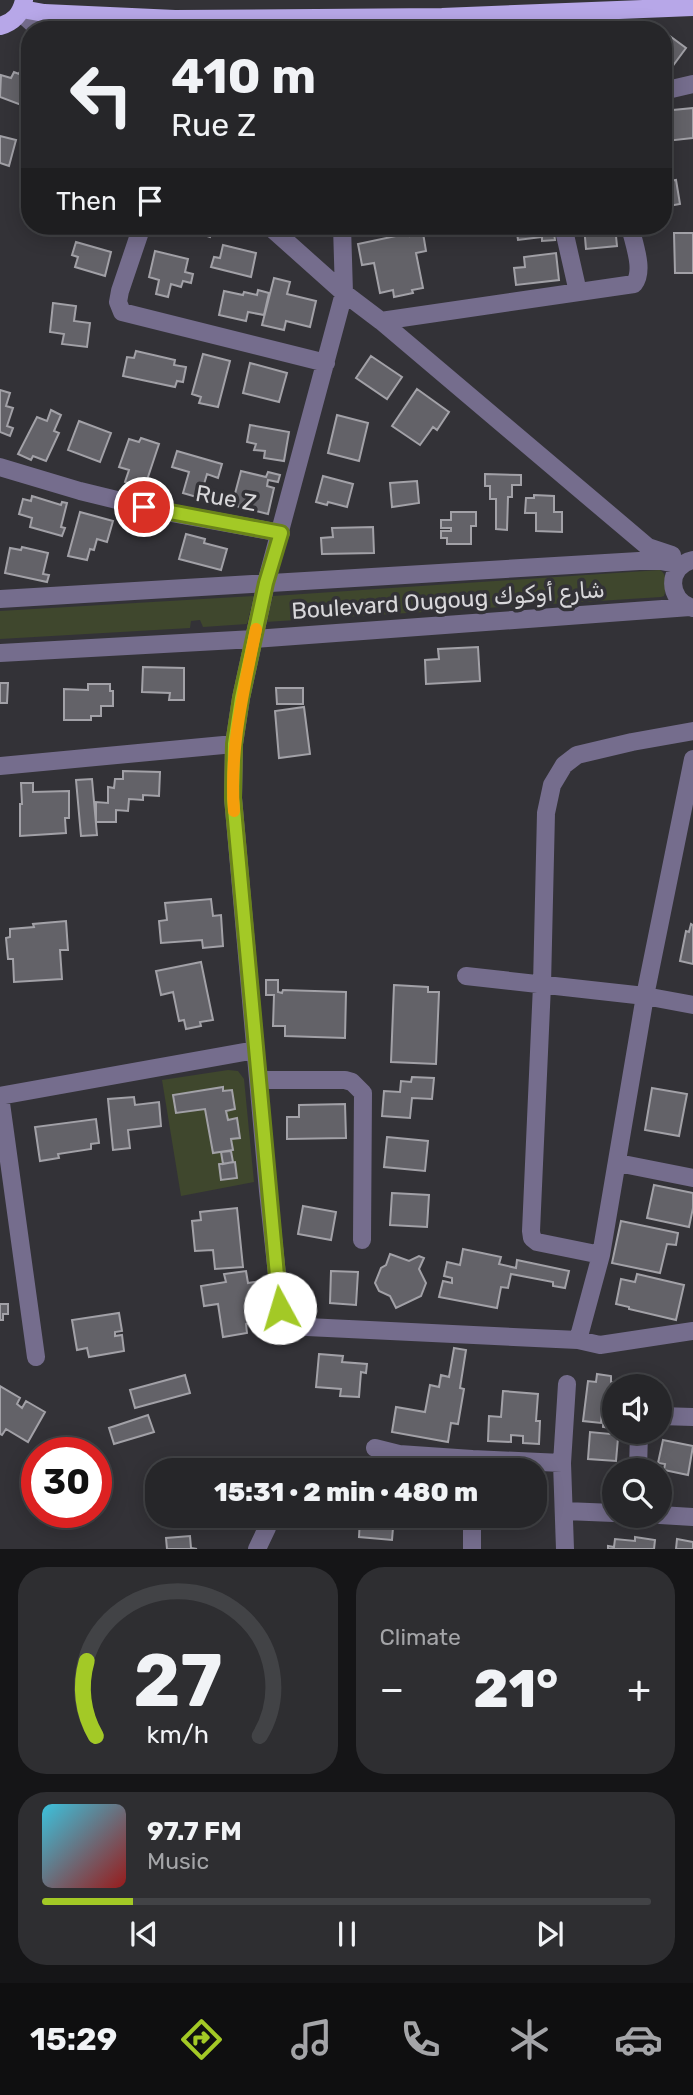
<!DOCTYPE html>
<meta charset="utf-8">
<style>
body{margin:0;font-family:Rubik,Cairo,sans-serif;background:#2e2e31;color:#f1f3f6;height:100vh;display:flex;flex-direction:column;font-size:26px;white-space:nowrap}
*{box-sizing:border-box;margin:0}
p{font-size:23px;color:#a4a5a8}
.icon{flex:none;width:38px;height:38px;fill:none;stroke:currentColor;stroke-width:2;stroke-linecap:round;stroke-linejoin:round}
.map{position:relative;height:1549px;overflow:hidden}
.sheet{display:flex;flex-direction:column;gap:18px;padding:18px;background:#151517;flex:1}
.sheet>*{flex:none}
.top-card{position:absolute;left:21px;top:21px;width:651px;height:214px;border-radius:28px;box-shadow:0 4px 18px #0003,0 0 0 2px #424346;background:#262629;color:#f1f3f6;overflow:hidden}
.fabs{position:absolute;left:602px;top:1374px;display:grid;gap:14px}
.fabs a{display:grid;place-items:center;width:70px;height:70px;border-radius:50%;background:#262629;box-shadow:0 4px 18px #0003,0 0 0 2px #424346;font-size:35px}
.speed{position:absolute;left:21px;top:1437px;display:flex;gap:14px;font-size:35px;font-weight:700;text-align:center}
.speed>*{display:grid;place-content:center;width:91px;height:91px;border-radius:50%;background:#262629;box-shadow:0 4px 18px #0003,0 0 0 2px #424346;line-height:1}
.speed .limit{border:10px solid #d22;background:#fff;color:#111}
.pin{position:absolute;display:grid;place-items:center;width:60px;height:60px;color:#fff;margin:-30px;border:4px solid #fff;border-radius:50%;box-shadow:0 2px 7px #0007}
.me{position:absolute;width:77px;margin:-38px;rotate:354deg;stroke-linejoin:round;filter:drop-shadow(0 0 5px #0008)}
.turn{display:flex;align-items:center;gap:24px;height:147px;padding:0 35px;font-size:32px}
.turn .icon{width:91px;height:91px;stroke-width:2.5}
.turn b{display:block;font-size:49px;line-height:60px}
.then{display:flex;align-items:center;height:66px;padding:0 35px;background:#0003;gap:14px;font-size:26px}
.big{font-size:52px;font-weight:800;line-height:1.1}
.sheet .tile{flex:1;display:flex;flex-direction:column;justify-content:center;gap:10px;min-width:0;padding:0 24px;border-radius:28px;background:#2e2e31}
.sheet .dial{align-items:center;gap:0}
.dial svg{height:182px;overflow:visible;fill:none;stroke:#424346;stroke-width:7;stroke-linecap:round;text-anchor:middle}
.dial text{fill:#f1f3f6;stroke:none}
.song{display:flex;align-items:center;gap:21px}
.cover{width:84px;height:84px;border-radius:10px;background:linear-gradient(135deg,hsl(190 70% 55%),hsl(0 70% 35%))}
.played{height:7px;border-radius:4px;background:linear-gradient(90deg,#a3c926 15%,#424346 15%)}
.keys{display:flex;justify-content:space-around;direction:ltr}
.heat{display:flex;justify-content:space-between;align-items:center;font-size:38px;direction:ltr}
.sheet .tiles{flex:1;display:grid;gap:18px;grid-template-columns:1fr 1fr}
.tile:last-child{grid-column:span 2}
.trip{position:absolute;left:145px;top:1458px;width:402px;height:70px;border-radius:28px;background:#262629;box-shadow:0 4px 18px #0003,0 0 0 2px #424346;font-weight:800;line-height:70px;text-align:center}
.menu{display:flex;height:112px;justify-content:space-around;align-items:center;background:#0f0f10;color:#a4a5a8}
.menu .icon{width:49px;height:49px}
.menu .on{color:#a3c926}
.menu b{font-size:32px;color:#f1f3f6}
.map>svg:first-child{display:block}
.green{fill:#3f472d;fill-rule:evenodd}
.building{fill:#636268;stroke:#a2a1a7;stroke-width:2}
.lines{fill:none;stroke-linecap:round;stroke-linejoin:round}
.minor{stroke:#756d8d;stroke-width:18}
.major{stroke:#b7a7e8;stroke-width:18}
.route-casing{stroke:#6a8319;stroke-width:18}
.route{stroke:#a3c926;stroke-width:12}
.slow{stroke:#f59e0b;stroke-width:12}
.labels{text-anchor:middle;stroke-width:7;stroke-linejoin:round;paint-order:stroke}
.street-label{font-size:23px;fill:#d8d7da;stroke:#333237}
</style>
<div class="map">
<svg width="693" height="1549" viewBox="0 0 693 1549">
<rect width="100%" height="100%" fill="#333237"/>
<path class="green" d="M660,570c8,5 7,17 4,26l-3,1 -396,25 8,-26z
M254,596l-7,28 -44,3 -3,-7 -9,1 -1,7 -190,11v-28z
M228,1070l10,1 6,8 10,103 -73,14 -19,-116zM223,1088l5,32 9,-2 3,19 -9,2 2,11 -2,1 6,27 -14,-14 -2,-12 -8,1 -8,-44 -29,4 -3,-18z"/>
<path class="building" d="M663,31l23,17 -17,23 -6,-5z
M23,63l7,3v25l-6,15 -24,-9 1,-22 10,3 3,-6 5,2z
M693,108v30l-27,3 -3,-30z
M0,136l16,4 -7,26 -9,-3z
M676,180l4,24 -17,3v-25z
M177,226h37l-4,11z
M516,226h37l2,14 -13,1v-4l-24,3z
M584,226h31l2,20 -31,3z
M410,233v3l13,-3 3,18 -10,2 7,35 -11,2 1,3 -19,4 -1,-7 -13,3 -6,-30 -12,2 -4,-21z
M674,233h19v40h-18z
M76,242l35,10 -6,24 -30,-9 3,-10 -6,-2z
M223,245l33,8 -5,24 -40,-10 3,-10 6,1z
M155,251l33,8 -3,13 8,2 -2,9 -8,-2 -2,6 -10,-3 -3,13 -12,-3 3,-14 -10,-3z
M556,253l3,27 -43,5 -2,-17 11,-1 -1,-10z
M274,278l16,4 -3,12 29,7 -6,26 -24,-6 -2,9 -22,-5z
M258,290l11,3 -5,22 -16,-3 -2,9 -27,-6 5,-24 19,4 1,-3 13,3z
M53,303l23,3 -2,15 16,2 -3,24 -25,-3 2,-10 -14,-2z
M136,351l39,9 -1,5 12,2 -3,15 -6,-1 -2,6 -52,-11 4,-19 7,1z
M203,354l27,7 -12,46 -19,-4 2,-6 -9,-3z
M371,356l31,21 -15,22 -31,-21z
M250,363l37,10 -8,29 -36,-9z
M417,389l32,23 -12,18 -4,-3 -13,18 -28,-19z
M0,390l10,3 -4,13 7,2 -6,18 6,2 -3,8 -10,-4z
M51,410l10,5 -7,16 5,2 -13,28 -13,-5 -2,4 -13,-6 19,-37 10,4z
M337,415l31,8 -9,38 -31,-8z
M79,421l32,12 -11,29 -32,-12z
M250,425l39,7 -5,29 -20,-3 1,-7 -11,-1 2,-6 -9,-2z
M141,438l18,6 -15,45 -19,-7 4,-12 -10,-3 10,-28 10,3z
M177,451l45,13 -4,14 -11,-4 -7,24 -17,-5 6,-21 -17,-5z
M241,471l25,6 2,-5 12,3 -2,7 -10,-2 -1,6 7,2 -6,26 -36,-9z
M485,474l36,1v10h-9v12h-4l-1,33 -11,-1v-30h-6v-13h-5z
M323,476l30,8 -6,23 -19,-5 -1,3 -11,-3z
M417,481l2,22 -27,4 -2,-24z
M534,495l20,1v16h8v20l-26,-1v-18h-11l1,-15h8z
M32,496l29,9 1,-3 5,1 -6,24 4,1 -3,8 -32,-9 2,-9 -13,-4 4,-15 8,2z
M80,512l33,9 -6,21 -10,-3 -3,11 -4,-1 -3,11 -19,-4z
M451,512h25v14h-5v18h-24v-6h-6v-7h10v-3h-10v-8h10z
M373,527l1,26 -52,1 -1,-16 12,-1 -1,-9z
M186,534l19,5 -1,4 23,6 -6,21 -42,-11z
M22,547l26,6 -5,21 6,1 -2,7 -42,-9 5,-25 11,2z
M478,647l2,34 -54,3 -1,-24 14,-1 -1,-10z
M143,667l41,1v32h-15l1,-7 -28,-1z
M0,683h8l-1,20h-7z
M88,684h22v7h3v15h-12v10h-10v4h-27v-31l24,1z
M276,688h27v16h-26z
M304,707l6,47 -31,4 -4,-47z
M123,771l37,1 -1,24 -16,-1v5l-14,-1 -1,12 -12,-1v12h-20v-20l12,1v-16l6,1 1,-9h8z
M92,779l5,56 -16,1 -5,-56z
M21,783h12v9l36,-1v27h-4l1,15 -46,3v-32h2z
M211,899l2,17 8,-1 2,31 -20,2 -1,-8 -41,3 -2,-22 8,-1 -2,-17z
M66,921l2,29h-8l2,29 -48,3 -1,-23h-5l-2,-21 4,-1v-8l24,-2 -1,-3z
M691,924l2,1v39l-13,-3 6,-30 3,1z
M201,962l12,58 -13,2 1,4 -15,3 -2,-9 -5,1 -6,-29 -12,3 -5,-24z
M266,980h12v12l4,1 1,-3 63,2 -1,46 -60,-2v-10h-12l1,-31h-8z
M394,985l34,2v5h11l-3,72 -45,-2z
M412,1077l22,1 -2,21 -20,-1 -2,20 -28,-2 2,-25 16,1 1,-11 10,1z
M223,1087v4l9,-1 3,19 -9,2 2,9 9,-2 3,20 -9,1 2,11 -20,3 -8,-44 -29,4 -3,-18z
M652,1088l35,6 -8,42 -34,-6z
M134,1097l1,8 24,-3 2,24 -33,4 2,18 -17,2 -5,-51z
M345,1104l1,34 -59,1v-22h12v-12z
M96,1119l3,24 -8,1v5l-33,5 1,4 -19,3 -5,-34z
M387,1137l41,4 -3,30 -41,-4z
M231,1151l2,11 -10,2 -2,-12z
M235,1162l2,16 -16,2 -2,-16z
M654,1185l39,8v15l-4,19 -42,-9z
M392,1193l37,2 -2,32 -37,-2z
M303,1206l33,6 -5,28 -33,-6z
M237,1208l6,59 -28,2 -2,-19 -18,1 -3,-30 9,-1 -1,-8z
M621,1221l57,12 -2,12 -9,-1 -7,29 -48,-10z
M463,1249l38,8 -2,7 17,4 1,-8 52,11 -4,17 -12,-2v-4l-42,-8 -3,14 -7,-1 -4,21 -58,-11 4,-16 9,2v-5l-8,-2 3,-14 13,3z
M390,1254l19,7 10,-5 5,2 -5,11 7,14 -5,13 -25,12 -6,-12 -11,-5 -4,-8 6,-15 5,-3z
M246,1271l2,12 13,-2 3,22 -11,1 3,18 -10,2 1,9 -24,4 -5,-33 -14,2 -3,-20 25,-4 -2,-8z
M331,1271l27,1 -2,33 -26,-2z
M637,1274l47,11 -8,35 -47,-11v-2l-13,-3 5,-25 14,3z
M0,1304h8v10h-5v6h-3z
M119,1313l3,18 -7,1v4l7,-1 2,16 -35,6 -2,-9 -10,2 -5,-30z
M454,1348l12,2 -6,38 4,1 -6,35 -7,-1 -3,19 -56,-10 4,-25 29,5 5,-27 9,2 2,-12 8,2z
M319,1354l24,2 -1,6 25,2 -1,9 -5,-1 -2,25 -19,-1 1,-7 -25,-2z
M597,1374l14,2v6l14,2v2h-11v27l-12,-1 -1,11 -18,-2 5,-40 8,1z
M185,1375l5,18 -55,15 -5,-18z
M0,1386l20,12 -3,6 5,4 4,-7 19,11 -17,30 -22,-13 -4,6 -2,-1z
M503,1391l35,3 -2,27h4l-1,23 -16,-1v-7l-12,-1v7l-23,-1 1,-25 12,1z
M604,1412l10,2v18h11v6h-7l-2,23 -28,-2 2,-27 20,2v-6l-7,-1z
M148,1415l6,17 -40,12 -5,-16z
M663,1440l30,6 -5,29 -24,-5 1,-6 -7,-1z
M348,1516h57l-1,13 -11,-1 -1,12 -33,-3 1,-20z
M190,1536l1,12 6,1h-30l-1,-11z
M635,1537l20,3 -1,9h-46v-3l6,1 1,-8 20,2z
M677,1539l16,3v7h-17z"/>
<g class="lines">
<path class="minor" d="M20,12l20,18
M663,91l30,-7
M142,226l-22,65 -2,11 4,10 204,51
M269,226l75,67 37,28 267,226 24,8
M342,226l2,67 -78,290 -25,115 -7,46 -1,54 35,393 14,130 4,5 292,14 22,5 93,-14
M563,226l15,66
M381,321l253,-37c11,-14 -1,-42 -4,-58
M0,467l80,24 86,21 115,21
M693,560c-27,6 -26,41 0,48
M0,599l639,-38h22l20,4
M0,653l254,-14 436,-32
M0,766l234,-22
M466,976l179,20 48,9
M259,1080h86l7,2 11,11 -1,147
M0,1096l36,261
M0,1096l255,-46
M618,1163l75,15
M601,1255l-64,-13 -5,-4 -1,-7 11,-246 4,-172 6,-28 12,-20 13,-10 55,-13 61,-11
M578,1340l23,-85 44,-259 48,-237
M660,1416l33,1
M375,1448l24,6 73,5v11
M472,1459l90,4
M638,1470l1,-38
M565,1511l49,2
M660,1515l33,2
M257,1549l10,-21
M472,1549v-33
M565,1549l-3,-86 5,-79"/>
<path class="major" d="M22,9l22,4 131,6 267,-2 251,-10
M0,26c14,-4 21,-12 24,-26"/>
</g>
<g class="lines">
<g class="route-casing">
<path id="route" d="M144,507l137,26 -15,50 -25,115 -7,46 -1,54 47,510"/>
</g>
<use href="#route" class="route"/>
<path class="slow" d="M234,811c-5,-62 10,-122 22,-182"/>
</g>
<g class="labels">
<g class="street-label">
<text transform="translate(226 498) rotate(10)" y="8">Rue Z</text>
<text transform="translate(448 600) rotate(-4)" y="8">Boulevard Ougoug شارع أوكوك</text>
</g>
</g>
</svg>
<div class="fabs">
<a><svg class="icon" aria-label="sound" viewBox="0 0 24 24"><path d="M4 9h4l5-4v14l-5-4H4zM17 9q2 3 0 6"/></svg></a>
<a><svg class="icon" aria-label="search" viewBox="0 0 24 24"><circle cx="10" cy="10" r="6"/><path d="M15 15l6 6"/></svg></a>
</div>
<div class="speed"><div class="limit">30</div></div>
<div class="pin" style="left:144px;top:507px;background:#d93025"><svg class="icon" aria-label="arrive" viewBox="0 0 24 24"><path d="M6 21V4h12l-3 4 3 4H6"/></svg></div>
<svg class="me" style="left:280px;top:1308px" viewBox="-20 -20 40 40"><circle r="19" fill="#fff"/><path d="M0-13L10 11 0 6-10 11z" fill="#a3c926"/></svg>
<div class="trip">15:31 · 2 min · 480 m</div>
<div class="top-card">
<div class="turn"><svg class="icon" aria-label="left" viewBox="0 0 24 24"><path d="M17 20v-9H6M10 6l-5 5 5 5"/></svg><div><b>410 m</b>Rue Z</div></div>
<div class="then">Then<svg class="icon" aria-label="arrive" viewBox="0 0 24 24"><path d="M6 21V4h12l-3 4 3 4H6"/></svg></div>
</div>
</div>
<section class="sheet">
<div class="tiles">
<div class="tile dial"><svg viewBox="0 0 100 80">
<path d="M14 69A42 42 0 1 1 86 69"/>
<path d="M14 69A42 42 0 0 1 10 36" stroke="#a3c926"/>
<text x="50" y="56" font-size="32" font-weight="700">27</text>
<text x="50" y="72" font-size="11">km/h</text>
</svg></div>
<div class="tile"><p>Climate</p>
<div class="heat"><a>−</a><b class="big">21°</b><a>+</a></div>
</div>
<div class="tile">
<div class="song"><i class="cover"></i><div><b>97.7 FM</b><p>Music</p></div></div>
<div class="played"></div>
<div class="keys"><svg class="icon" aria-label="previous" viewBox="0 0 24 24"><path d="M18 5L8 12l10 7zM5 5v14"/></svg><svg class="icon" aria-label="pause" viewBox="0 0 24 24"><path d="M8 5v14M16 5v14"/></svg><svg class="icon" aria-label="next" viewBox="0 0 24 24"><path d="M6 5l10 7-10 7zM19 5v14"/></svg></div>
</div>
</div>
</section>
<nav class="menu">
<b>15:29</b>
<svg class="icon on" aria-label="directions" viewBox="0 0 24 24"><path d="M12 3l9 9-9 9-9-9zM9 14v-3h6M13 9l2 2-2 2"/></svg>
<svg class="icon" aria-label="music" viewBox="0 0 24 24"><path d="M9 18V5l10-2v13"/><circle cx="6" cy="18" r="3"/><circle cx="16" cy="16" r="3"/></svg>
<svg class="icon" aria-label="phone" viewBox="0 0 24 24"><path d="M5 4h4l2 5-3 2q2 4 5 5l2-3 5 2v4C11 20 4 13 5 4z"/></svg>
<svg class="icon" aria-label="climate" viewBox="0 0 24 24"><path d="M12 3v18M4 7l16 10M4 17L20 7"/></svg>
<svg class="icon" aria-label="car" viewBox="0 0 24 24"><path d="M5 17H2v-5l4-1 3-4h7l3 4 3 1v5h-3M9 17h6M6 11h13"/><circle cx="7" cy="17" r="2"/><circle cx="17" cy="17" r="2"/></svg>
</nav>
